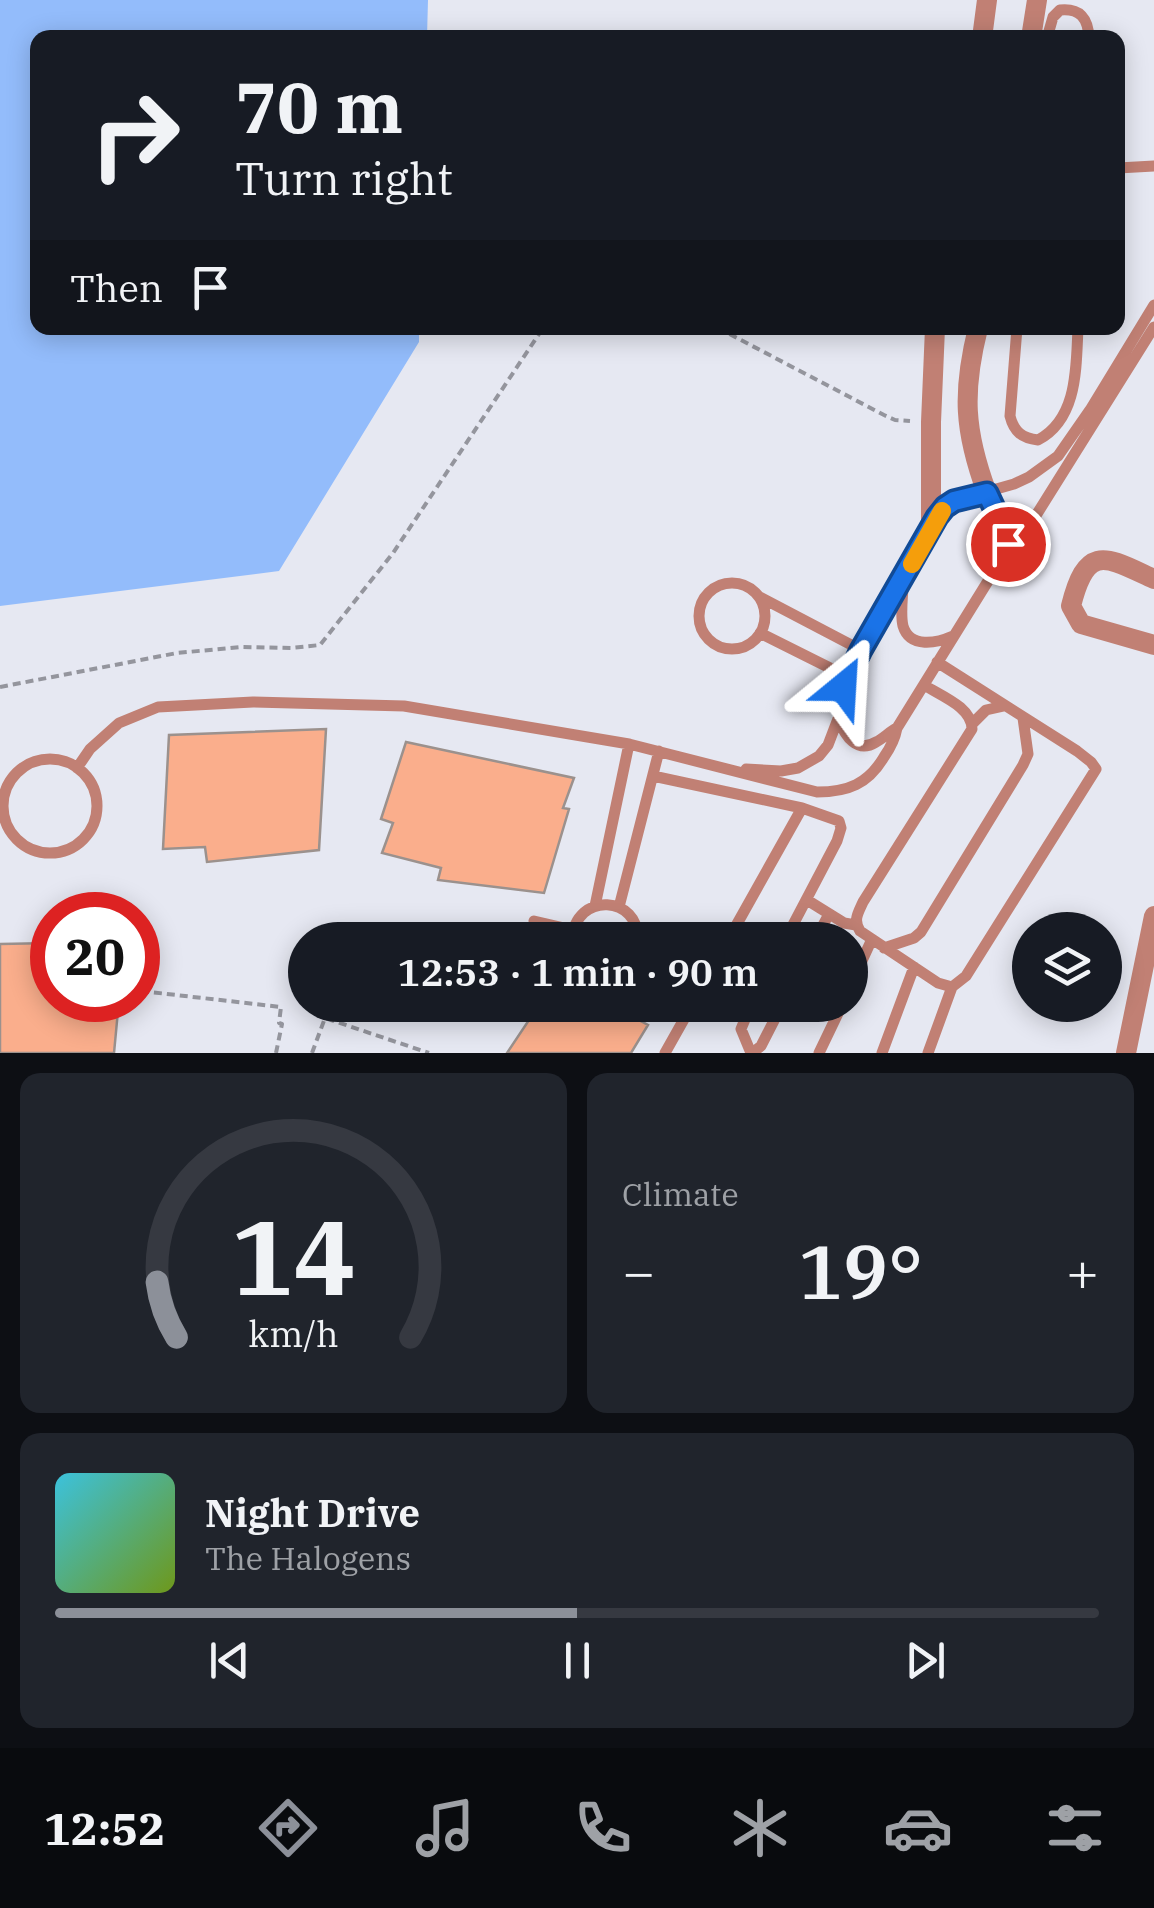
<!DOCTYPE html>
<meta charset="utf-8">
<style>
body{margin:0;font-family:"IBM Plex Serif",serif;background:#20242c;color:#f1f3f6;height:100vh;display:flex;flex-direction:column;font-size:38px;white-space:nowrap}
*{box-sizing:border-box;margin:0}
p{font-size:32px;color:#9ea1a6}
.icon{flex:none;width:55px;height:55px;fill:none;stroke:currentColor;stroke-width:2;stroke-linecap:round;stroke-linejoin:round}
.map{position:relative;height:1053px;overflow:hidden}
.panel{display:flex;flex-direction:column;gap:20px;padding:20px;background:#0d0f14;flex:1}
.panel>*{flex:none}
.hud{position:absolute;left:30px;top:30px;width:1095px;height:305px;border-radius:20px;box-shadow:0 5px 25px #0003;background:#171b24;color:#f1f3f6;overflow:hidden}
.fabs{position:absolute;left:1012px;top:912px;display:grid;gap:20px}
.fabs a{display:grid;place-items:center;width:110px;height:110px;border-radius:50%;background:#171b24;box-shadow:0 5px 25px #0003;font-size:50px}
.speed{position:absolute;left:30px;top:892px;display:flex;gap:20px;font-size:50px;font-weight:700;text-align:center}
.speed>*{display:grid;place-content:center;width:130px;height:130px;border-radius:50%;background:#171b24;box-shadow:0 5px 25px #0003;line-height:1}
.speed .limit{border:15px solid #d22;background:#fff;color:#111}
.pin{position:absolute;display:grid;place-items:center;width:85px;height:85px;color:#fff;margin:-42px;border:5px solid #fff;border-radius:50%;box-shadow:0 2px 10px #0007}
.me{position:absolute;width:110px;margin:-55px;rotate:27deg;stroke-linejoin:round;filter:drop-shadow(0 0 8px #0008)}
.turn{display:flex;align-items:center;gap:35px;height:210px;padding:0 40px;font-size:45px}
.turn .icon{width:130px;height:130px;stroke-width:2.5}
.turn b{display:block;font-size:70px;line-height:85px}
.then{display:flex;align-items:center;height:95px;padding:0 40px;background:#0003;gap:20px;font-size:38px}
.big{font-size:75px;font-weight:600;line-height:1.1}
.panel .tile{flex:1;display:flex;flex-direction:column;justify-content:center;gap:15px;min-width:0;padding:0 35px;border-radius:20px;background:#20242c}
.panel .dial{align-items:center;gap:0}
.dial svg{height:260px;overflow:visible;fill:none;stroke:#363941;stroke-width:7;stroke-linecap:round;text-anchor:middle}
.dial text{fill:#f1f3f6;stroke:none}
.song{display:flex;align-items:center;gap:30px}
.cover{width:120px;height:120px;border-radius:15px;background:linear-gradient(135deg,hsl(190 70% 55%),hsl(80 70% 35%))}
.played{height:10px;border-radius:5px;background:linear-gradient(90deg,#8c9099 50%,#363941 50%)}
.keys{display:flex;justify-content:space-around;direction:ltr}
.heat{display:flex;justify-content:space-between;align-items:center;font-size:55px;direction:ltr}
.panel .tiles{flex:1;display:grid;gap:20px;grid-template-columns:1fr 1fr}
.tile:last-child{grid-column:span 2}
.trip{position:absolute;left:288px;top:922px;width:580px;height:100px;border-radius:50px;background:#171b24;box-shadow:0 5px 25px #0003;font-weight:600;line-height:100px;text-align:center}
.tab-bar{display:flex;height:160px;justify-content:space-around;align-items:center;background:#090b0e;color:#9ea1a6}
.tab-bar .icon{width:70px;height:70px}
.tab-bar .on{color:#8c9099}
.tab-bar b{font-size:45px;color:#f1f3f6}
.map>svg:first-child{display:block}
.water{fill:#93bcfb}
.building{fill:#faae8c;stroke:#9b918d;stroke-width:2.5}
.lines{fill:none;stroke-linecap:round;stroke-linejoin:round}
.path{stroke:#94959d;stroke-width:4;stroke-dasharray:8 5;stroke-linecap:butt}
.service{stroke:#c18074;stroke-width:11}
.minor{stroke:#c18074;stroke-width:20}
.tertiary{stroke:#c18074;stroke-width:20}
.route-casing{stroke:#114b97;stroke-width:25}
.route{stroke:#1a73e8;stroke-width:18}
.slow{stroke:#f59e0b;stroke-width:18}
</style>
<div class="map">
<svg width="1154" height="1053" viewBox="0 0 1154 1053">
<rect width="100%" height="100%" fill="#e6e8f2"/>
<path class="water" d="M0,0h428l-1,37 -389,1v290h381v14l-140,229 -279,35z"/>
<path class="building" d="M326,729l-7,121 -112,12 -2,-15 -42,2 6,-114z
M406,742l168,36 -11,30 6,1 -25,84 -106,-13 3,-12 -59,-15 11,-30 -12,-4z
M52,943v57h67l-5,53h-114v-109z
M539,1005h72l37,20 -17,28h-124z"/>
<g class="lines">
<path class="path" d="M718,328l166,87 11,5 15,1
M0,687l177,-34 64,-6 50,1 29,-3 73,-92 150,-225
M141,991l140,16 -2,16 3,1 -6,29
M312,1053l13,-35 104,35"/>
<path class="service" d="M1047,38l6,-21 7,-7c20,-2 28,8 29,28
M1118,168l36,-2
M1017,328l-7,88c4,16 12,22 28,24 40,-21 38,-73 40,-112
M987,493l20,43 -1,16
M699 616a33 33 0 1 1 66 0a33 33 0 1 1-66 0Z
M903,584c0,12 -3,30 0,42 7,23 34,17 50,10
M760,597l101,53
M760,633l88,44
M924,685c17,11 48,22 48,44l-109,173c-5,11 -10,18 -3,29l78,52 14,4 14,-11 130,-207 -5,-7 -14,-11 -140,-89
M839,720c6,16 18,34 37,22 8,-4 13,-10 21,-14
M973,723l13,-13 18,-4
M3 806a47 47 0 1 1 94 0a47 47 0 1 1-94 0Z
M77,768l13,-19 29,-26 39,-16 95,-5 151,4 225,38 188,48c31,0 51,-8 67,-35 7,-10 11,-18 13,-29l109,-176 19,-19 129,-206
M746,769l35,2 17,-3 21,-12 9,-11 13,-34 2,-24 18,-37 76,-133 8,-10 9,-6 60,-17 15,-7 29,-21 32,-46 64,-105
M653,776l149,32 37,13 2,7 -4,13 -52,99
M807,900l37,23 12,2
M595,906l34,-162
M619,907l40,-156
M534,921l39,9
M572,940c3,-50 69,-44 65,0
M728,940l74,-132
M815,940l14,-26
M884,948l30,-10 7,-6 102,-167 5,-11 -5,-36
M850,987l22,-48
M751,1005l-10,24 10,24
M665,1053l27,-48
M752,1053l9,-7 21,-41
M819,1053l23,-48
M882,1053l32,-86
M928,1053l24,-66"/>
<path class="minor" d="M1154,579c-48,-22 -67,-37 -83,27l10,18 73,21
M1126,1053l28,-137"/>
<path class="tertiary" d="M982,38l5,-38
M1031,38l6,-38
M978,328c-16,64 -14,103 9,165
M931,528v-106l4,-94"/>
</g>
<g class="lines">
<g class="route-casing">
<path id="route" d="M843,687l18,-37 76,-133 8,-10 9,-6 33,-8 20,43 1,8"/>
</g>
<use href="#route" class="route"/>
<path class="slow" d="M912,564l30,-53"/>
</g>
</svg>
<div class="fabs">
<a><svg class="icon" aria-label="layers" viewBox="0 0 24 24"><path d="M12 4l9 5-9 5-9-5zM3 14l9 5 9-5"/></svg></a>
</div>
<div class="speed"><div class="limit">20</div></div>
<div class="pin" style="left:1008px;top:544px;background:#d93025"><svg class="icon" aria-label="arrive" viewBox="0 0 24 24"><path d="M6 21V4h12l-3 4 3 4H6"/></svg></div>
<svg class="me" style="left:843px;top:687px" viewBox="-20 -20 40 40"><path d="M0-17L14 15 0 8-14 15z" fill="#1a73e8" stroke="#fff" stroke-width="4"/></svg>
<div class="trip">12:53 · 1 min · 90 m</div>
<div class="hud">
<div class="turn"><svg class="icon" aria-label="right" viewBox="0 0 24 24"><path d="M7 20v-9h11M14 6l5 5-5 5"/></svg><div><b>70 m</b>Turn right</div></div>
<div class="then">Then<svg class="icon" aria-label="arrive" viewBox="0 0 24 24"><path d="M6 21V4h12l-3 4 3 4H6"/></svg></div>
</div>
</div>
<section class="panel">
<div class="tiles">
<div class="tile dial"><svg viewBox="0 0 100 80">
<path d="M14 69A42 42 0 1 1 86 69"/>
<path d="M14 69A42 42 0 0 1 8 52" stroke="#8c9099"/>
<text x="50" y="56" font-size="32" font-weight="700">14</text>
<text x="50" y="72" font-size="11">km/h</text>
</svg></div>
<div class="tile"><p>Climate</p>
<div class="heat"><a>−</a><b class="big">19°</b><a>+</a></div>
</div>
<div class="tile">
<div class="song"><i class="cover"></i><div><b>Night Drive</b><p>The Halogens</p></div></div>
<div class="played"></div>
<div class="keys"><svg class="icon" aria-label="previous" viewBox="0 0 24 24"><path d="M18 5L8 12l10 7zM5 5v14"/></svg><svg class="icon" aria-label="pause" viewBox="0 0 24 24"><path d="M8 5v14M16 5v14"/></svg><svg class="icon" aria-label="next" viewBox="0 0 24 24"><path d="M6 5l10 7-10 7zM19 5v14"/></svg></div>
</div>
</div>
</section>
<nav class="tab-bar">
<b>12:52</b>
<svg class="icon on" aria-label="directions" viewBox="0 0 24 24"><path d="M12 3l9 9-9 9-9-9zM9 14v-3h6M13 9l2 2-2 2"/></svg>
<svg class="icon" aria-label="music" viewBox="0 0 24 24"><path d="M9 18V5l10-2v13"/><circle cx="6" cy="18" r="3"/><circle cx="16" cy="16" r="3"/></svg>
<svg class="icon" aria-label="phone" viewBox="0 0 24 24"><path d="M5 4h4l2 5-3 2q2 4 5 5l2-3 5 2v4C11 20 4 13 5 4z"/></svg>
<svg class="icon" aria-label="climate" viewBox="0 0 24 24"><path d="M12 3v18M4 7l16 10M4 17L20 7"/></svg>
<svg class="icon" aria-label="car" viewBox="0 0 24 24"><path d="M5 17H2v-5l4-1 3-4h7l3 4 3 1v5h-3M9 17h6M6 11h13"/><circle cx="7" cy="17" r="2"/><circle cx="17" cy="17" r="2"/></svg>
<svg class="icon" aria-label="filters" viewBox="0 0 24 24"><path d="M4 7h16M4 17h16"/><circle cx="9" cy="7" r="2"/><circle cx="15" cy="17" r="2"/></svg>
</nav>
